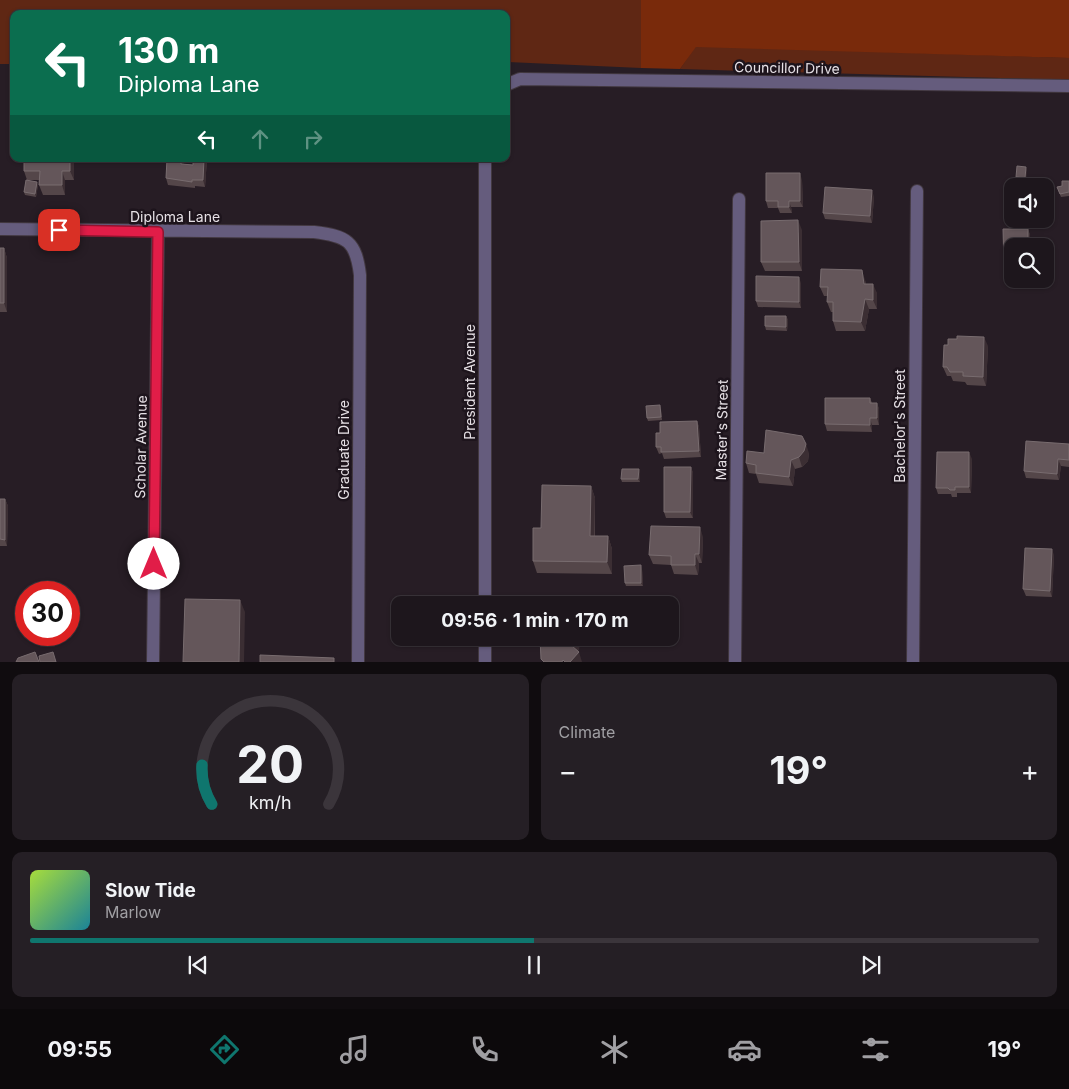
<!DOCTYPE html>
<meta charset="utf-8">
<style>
body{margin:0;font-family:Inter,sans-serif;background:#251f25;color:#f1f3f6;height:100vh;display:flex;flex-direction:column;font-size:19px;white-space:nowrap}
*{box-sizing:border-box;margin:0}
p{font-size:16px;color:#a09fa3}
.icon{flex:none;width:28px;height:28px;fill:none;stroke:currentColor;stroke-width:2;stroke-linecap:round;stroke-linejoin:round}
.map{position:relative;height:662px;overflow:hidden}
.drawer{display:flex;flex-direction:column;gap:12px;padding:12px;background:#100c0f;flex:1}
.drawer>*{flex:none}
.hud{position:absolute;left:10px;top:10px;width:500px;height:152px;border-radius:10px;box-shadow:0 1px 4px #0004,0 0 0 1px #3b353b;background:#0b6e4f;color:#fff;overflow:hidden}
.fabs{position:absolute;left:1004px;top:178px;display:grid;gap:10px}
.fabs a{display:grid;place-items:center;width:50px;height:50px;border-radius:10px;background:#1d161c;box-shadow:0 1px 4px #0004,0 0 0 1px #3b353b;font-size:25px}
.speed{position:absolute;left:15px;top:581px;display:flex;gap:10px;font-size:25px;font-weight:700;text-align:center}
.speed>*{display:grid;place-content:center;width:65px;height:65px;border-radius:50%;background:#1d161c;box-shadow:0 1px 4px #0004,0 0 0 1px #3b353b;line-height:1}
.speed .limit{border:8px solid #d22;background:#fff;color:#111}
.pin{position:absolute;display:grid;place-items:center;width:42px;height:42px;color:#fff;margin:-21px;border-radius:10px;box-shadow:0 2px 8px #0006}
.me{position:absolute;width:55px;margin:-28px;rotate:0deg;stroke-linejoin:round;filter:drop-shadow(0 0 4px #0008)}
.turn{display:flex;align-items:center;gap:18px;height:105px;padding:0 25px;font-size:22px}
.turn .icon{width:65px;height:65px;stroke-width:2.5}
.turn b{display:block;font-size:35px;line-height:42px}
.lanes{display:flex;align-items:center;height:48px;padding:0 25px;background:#0003;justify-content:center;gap:25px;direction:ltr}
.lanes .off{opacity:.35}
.big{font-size:38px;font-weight:700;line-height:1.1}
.drawer .widget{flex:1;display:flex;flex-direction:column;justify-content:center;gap:8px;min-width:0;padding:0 18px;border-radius:10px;background:#251f25}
.drawer .dial{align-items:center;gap:0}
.dial svg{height:130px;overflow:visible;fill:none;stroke:#3b353b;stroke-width:7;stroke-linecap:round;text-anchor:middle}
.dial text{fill:#f1f3f6;stroke:none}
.song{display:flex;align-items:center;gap:15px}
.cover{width:60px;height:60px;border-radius:8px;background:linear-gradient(135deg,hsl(80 70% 55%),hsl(190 70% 35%))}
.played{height:5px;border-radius:2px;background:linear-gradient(90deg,#0f766e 50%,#3b353b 50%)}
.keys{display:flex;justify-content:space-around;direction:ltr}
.heat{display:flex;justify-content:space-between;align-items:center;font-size:28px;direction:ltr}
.drawer .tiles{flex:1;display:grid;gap:12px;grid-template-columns:1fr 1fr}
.widget:last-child{grid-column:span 2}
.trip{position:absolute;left:391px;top:596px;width:288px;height:50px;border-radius:10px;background:#1d161c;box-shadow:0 1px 4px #0004,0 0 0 1px #3b353b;font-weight:700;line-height:50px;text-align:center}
.menu{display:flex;height:80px;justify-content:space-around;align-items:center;background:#0c090b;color:#a09fa3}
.menu .icon{width:35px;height:35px}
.menu .on{color:#0f766e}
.menu b{font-size:22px;color:#f1f3f6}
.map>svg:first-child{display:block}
.green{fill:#5f2714}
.forest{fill:#792a0b}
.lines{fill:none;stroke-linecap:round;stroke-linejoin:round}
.minor-casing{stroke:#423840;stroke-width:14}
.minor{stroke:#655c7d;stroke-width:12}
.wall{fill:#544649}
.shaded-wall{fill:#3b2e33}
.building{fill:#64565a;stroke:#786c6f}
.route-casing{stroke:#92132f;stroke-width:12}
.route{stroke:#e11d48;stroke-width:9}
.labels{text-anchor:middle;stroke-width:5;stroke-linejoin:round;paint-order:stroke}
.street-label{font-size:14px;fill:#e6e0e5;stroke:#1d141c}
</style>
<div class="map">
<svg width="1069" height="662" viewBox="0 0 1069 662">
<rect width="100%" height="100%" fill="#271d25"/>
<path class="green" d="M0,0h641v68l-135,-6v-48h-492v50h-14z
M696,46l373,12v22l-389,-11z"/>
<path class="forest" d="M641,0h428v58l-373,-11 -16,22 -39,-1z"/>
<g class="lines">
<g class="minor-casing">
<path id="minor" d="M506,85l14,-6 549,7
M485,159v446
M0,229l314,3c33,4 42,9 46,43l-2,387
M485,638v24
M153,662l5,-430
M735,662l4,-463
M913,662l4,-471"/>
</g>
<use href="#minor" class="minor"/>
</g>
<path class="wall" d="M74,159v21h-9v15h-22l-4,-10v-5h-12l11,5 -2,12 -11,-2 -1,-3 3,-12 -3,-9z
M167,159h17l-1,5 10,1 14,-6 -2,28 -10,-1v2l-27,-3 -2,-7z
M802,180l1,27h-12l1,6h-12l-2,-5h-10l-2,-7z
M1069,181v15l-8,1 -4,-10 5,-1z
M874,197l-2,26 -47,-4 -2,-6z
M1003,229h25l2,6v11h-18v26h-6l-2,-7z
M802,230v41h-37l-4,-9z
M0,248h4l3,10v54h-7z
M865,280l1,4 11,9v16h-8l-4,22h-29l-3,-10v-9h-2l-4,-10 1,-6h-4l-4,-9z
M801,283v25l-43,-1 -2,-6z
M786,316l2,4 -1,11 -21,-1 -1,-4z
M988,346l-2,40 -19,-1 -2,-3 -12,-1 -2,-5h-4l-4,-9z
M870,398l2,5h5l2,6v16h-7v7l-45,-1 -2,-7z
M661,409l1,11 -14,1 -1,-3z
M697,421l2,6 2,30 -37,2 -2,-6 -3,1 -3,-7 4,-14z
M1069,444v23l-8,-1 -2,14 -33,-2 -2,-7z
M764,453h45l-1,8 -6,6 -7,2 -2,17 -34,-3 -3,-9 -7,-1 -3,-10z
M972,459l-1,34h-14v4h-5l-1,-3h-13l-2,-6z
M691,467l2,6v45h-27l-2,-6z
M640,472v10h-18l-1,-3z
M591,486l4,12v38h13l4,13v25l-75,-1 -4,-12 8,-33z
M0,499h5l3,7 -1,40h-7z
M703,537l-1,26h-3l-1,12 -24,-1 -3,-9 -18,-1 -4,-9z
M1054,555l-2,42 -26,-1 -3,-7z
M642,569l1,17h-17l-1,-3z"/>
<path class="shaded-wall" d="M70,159h4v21l-4,-9z
M181,159h3l-1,11 -2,-6z
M204,159h3l-2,28 -2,-7z
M1026,167l1,3 -1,13 -1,-4z
M62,171l3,9v15l-3,-10z
M800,173l2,7 1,27 -3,-6z
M1045,181l2,6 -1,9 -1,-2v-8h-1z
M37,182l1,3 -2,12 -1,-3z
M872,190l2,7 -2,26 -2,-7z
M789,201l2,6 1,6 -3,-6z
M798,220l4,10v41l-3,-9z
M1028,229l2,6v11h-2z
M4,248l3,10v54l-3,-9z
M862,270l3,10 2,13 -3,-9z
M799,277l2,6v25l-2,-6z
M873,284l4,9v16l-4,-9z
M865,299l4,10 -4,22 -4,-9z
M786,316l2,4 -1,11 -1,-4z
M984,337l4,9 -2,40 -3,-9z
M877,403l2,6v16l-2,-7z
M870,418l2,7v7l-2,-7z
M697,421l2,6 2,30 -2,-6z
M806,444l3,9 -1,8 -6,6 -3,-10z
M969,452l3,7 -1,34 -2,-6z
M1058,459l3,7 -2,14 -2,-6z
M791,460l4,9 -2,17 -4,-9z
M691,467l2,6v45l-3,-6z
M639,469l1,3v10l-2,-3z
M591,486l4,12 -1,51 -4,-13z
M5,499l3,7 -1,40 -2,-6z
M700,527l3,10 -1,26 -3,-9z
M608,536l4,13v25l-5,-12z
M1052,549l2,6 -2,42 -2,-6z
M695,554l4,9 -1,12 -3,-10z
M641,565l1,4 1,17 -2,-3z
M240,600l5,12 -1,50h-5z
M576,638h8l-4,4 -1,8 -4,5 -3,-9z
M579,652l3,10h-12z"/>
<path class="building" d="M24,159h46v12h-8v14h-23l1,-14h-16z
M167,159h14v5l12,1v-6h11l-1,21h-11v2l-26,-4z
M1017,166l9,1 -1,11 -9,-1z
M766,173h34v28h-11v6h-11v-6h-12z
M1016,177l29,4 -1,5h-29z
M26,180l11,2 -2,12 -11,-2z
M1062,181h7v11l-9,2 -3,-7 5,-1z
M825,187l47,3 -2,26 -47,-3z
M798,220l1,42h-38v-41z
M1003,229h25v17h-16v19h-8z
M0,248h4v55h-4z
M821,269l41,1 2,14h9v16l-8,-1 -4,23 -28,-1v-19h-6l1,-15h-8z
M756,276l43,1v25l-43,-1z
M765,316h21v11l-21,-1z
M957,336l27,1 -1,40 -20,-1v-4h-13l-3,-5h-4l1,-22h4v-6h9z
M825,398h45v5h7v15h-7v7l-45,-1z
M660,405l1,12 -14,1 -1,-12z
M697,421l2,30 -38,1v-5h-5v-14h4v-11z
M766,430l36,6 4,8 -2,7 -5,6 -8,3 -2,17 -33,-4v-8l-10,-2 1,-12 17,2z
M1026,441l43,3v16l-11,-1 -1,15 -33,-3z
M937,452h32v35h-14v3h-5l-2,-2h-12z
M664,467h27l-1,45h-26z
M622,469h17l-1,10h-17z
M542,485l49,1 -1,50h18l-1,26 -74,-1v-33h8z
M0,499h5v41l-5,-1z
M651,526l49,1 -1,27h-4v11h-24v-9l-22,-1z
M1025,548l27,1 -2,42 -27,-2z
M641,565v18h-16l-1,-17z
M185,599l55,1 -1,62h-56z
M540,638h36v3l-4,5 7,6 -9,10h-5l-2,-2 -1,2h-18l-3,-3z
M35,652l4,10h-23l2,-4z
M53,652l3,10h-16l-1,-6z
M260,655l74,3v4h-74z"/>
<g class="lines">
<g class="route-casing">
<path id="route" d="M59,230l99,2 -4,332"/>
</g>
<use href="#route" class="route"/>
</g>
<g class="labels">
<g class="street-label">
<text transform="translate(787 68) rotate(1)" y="5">Councillor Drive</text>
<text x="175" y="222">Diploma Lane</text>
<text transform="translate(470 382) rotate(-90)" y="5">President Avenue</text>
<text transform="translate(900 426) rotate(-90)" y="5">Bachelor's Street</text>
<text transform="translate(722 430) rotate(-89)" y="5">Master's Street</text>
<text transform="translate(141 447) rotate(-89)" y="5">Scholar Avenue</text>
<text transform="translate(344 450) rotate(-90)" y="5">Graduate Drive</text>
</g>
</g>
</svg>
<div class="fabs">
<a><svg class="icon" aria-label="sound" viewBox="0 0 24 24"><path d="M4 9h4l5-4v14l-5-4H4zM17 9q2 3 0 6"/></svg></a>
<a><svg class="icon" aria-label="search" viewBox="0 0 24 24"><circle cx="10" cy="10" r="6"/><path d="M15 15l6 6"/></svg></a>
</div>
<div class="speed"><div class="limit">30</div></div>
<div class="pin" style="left:59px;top:230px;background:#d93025"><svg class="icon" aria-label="arrive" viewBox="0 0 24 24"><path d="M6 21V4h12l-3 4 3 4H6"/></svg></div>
<svg class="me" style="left:154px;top:564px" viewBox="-20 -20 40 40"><circle r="19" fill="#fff"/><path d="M0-13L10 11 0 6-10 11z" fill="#e11d48"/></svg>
<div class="trip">09:56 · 1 min · 170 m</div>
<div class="hud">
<div class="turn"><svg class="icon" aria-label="left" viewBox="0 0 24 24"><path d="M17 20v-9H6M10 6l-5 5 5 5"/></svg><div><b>130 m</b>Diploma Lane</div></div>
<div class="lanes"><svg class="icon" aria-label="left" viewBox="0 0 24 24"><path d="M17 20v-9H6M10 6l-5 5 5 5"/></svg><svg class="icon off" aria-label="ahead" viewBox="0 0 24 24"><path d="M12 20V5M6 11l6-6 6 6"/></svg><svg class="icon off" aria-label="right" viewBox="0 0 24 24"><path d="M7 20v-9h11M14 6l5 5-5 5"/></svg></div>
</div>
</div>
<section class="drawer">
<div class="tiles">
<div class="widget dial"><svg viewBox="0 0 100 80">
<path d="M14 69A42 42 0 1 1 86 69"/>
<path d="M14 69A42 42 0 0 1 8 45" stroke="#0f766e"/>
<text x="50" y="56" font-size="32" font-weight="700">20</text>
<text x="50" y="72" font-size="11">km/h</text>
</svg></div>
<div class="widget"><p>Climate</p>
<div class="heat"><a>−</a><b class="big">19°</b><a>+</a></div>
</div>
<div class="widget">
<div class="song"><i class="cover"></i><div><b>Slow Tide</b><p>Marlow</p></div></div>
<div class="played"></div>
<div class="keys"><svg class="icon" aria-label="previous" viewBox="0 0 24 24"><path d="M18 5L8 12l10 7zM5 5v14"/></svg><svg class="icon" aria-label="pause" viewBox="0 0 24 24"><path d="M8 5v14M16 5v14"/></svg><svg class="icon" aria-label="next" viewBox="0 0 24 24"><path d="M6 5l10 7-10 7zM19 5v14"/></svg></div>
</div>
</div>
</section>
<nav class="menu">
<b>09:55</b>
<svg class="icon on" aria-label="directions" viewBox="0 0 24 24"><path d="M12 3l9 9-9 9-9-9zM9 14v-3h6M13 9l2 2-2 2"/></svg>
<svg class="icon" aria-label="music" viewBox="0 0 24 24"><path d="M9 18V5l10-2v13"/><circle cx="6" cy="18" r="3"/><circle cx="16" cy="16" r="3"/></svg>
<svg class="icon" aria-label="phone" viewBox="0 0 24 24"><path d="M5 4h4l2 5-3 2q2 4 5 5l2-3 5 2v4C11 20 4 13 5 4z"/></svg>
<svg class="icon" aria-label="climate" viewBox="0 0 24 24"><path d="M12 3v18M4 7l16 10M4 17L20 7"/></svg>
<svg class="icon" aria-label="car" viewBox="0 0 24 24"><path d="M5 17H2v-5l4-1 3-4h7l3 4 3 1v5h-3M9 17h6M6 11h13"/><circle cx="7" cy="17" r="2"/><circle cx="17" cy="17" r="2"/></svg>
<svg class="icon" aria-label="filters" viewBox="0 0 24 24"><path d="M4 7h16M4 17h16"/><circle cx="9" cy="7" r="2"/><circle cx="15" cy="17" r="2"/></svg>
<b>19°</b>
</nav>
